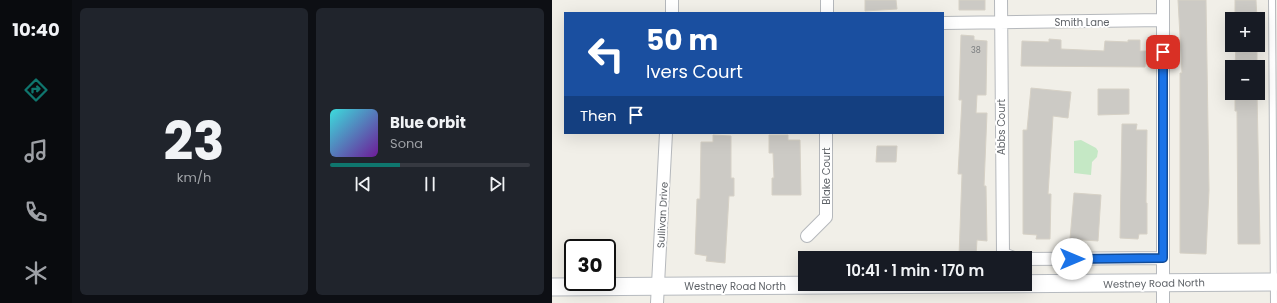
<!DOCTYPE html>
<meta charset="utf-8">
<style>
body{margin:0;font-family:Poppins,sans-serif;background:#20242c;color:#f1f3f6;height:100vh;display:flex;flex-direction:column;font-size:15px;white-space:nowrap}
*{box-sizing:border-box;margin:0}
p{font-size:13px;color:#9ea1a6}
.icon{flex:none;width:22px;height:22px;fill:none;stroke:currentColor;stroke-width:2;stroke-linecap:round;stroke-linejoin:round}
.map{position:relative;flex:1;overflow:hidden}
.side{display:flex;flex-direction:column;gap:8px;padding:8px;background:#0d0f14;width:480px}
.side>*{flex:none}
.guide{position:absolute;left:12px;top:12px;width:380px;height:122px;border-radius:0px;box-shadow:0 4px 16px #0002;background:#1a4fa0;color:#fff;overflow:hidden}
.controls{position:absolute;left:673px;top:12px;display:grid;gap:8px}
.controls a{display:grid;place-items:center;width:40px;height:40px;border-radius:0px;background:#171b24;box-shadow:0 4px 16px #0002;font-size:20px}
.speed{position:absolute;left:12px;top:239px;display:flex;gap:8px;font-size:20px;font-weight:700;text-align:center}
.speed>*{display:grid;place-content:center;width:52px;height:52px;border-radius:50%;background:#171b24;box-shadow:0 4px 16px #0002;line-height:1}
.speed .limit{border:2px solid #111;border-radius:6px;background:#fff;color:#111}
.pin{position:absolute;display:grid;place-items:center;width:34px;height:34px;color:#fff;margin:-17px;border-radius:8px;box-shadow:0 2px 6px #0006}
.me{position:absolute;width:44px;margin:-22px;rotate:90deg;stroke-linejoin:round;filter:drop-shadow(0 0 3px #0008)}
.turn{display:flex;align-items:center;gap:14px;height:84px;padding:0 16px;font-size:18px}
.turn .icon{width:52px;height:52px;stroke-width:2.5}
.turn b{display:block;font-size:28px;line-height:34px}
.then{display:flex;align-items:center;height:38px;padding:0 16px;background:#0003;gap:8px;font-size:15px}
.side .card{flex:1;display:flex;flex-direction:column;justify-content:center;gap:6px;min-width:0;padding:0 14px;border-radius:6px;background:#20242c}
.side .dial{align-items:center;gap:0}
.dial b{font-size:52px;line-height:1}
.song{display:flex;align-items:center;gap:12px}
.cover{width:48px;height:48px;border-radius:6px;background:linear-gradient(135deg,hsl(180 70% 55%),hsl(280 70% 35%))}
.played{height:4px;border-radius:2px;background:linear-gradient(90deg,#0f766e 35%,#363941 35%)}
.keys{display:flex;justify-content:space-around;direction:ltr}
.side .tiles{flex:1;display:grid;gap:8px;grid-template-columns:repeat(2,1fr)}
.trip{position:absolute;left:246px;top:251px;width:234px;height:40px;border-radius:0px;background:#171b24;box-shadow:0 4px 16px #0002;font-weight:600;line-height:40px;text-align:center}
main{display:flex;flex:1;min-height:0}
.tabs{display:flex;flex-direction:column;width:72px;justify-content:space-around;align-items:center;background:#090b0e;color:#9ea1a6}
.tabs .icon{width:28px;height:28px}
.tabs .active{color:#0f766e}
.tabs b{font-size:18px;color:#f1f3f6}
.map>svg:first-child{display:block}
.green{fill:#c5e8c5}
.building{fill:#cccac5;stroke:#d6d1c6}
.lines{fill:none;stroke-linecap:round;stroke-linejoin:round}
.lane-casing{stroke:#b5b8bc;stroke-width:8}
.street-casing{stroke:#b5b8bc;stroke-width:14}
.secondary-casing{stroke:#b6babf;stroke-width:19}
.lane{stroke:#fff;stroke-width:6}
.street{stroke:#fff;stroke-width:12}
.secondary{stroke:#fff;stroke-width:17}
.route-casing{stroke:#114b97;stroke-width:10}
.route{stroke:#1a73e8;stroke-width:7}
.labels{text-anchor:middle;stroke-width:4;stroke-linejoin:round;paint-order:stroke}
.number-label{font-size:8px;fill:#7a7d7f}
.street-label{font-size:10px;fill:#5f6368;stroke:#fff}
</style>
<main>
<nav class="tabs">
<b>10:40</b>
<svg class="icon active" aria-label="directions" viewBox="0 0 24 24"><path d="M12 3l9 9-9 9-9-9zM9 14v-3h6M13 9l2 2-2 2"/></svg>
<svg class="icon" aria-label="music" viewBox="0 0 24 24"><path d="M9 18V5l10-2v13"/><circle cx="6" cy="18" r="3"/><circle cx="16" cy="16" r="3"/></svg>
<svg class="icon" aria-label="phone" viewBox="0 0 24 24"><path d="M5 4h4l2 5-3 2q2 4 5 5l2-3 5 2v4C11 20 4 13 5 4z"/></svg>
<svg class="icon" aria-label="climate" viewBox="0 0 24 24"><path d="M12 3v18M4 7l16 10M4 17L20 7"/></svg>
</nav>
<section class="side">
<div class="tiles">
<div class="card dial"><b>23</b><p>km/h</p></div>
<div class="card">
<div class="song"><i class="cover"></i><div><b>Blue Orbit</b><p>Sona</p></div></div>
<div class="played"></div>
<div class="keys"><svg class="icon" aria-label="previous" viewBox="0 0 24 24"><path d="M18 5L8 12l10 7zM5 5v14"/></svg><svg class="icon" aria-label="pause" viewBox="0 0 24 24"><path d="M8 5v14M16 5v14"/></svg><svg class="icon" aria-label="next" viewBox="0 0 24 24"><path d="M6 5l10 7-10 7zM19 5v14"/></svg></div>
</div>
</div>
</section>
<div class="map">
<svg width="725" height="303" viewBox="0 0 725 303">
<rect width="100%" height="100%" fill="#f1efe8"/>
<path class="green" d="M529,140l15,8 2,3 -1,6 -5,5 -1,13 -17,-2v-32z"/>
<path class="building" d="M313,0h31l1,9 -32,2z
M407,0h26v10h-26z
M626,0h28l3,190 -3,64 -26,-1v-180h2z
M683,0h21l1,19h-22z
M409,35l13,1v4l13,1 -1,54h-9l-1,18h11l-3,73h2l1,55 -10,-1 -1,16h-17l3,-82h-4l4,-74h-3z
M497,39l12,1v9l43,2 1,-10 23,1v-2h12v11h6l-1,16 -124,-1 1,-25 27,1z
M684,45h21v22h-22z
M479,88l40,4 -3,26 -15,-2 -5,78h3l-1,45h-14l1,-4 -14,-1v-104h4z
M546,89h31v25l-31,1z
M683,93h22l3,151h-22l-1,-133h-2z
M570,124h15l-1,6h11l-1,73h1v31h-8l-1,5 -18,-1z
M161,135l18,1v42h3v18h-5l-4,67 -19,-2 1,-5 -12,-2 2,-55h3l1,-57h12z
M217,135h19v5h12l1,55h-29v-17h2l-1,-25h-4z
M325,146h20l-1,16h-20z
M522,193l27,2 -3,46 -28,-2z"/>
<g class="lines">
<g class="lane-casing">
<path id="lane" d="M720,0l2,303"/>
</g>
<g class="street-casing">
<path id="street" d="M120,0v13
M275,0v13
M449,0l2,254 11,4
M611,0v303
M391,23l220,-3
M255,236l19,-19v-84
M473,259l138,-1
M105,303l9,-170"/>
</g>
<g class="secondary-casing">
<path id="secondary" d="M0,287l725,-5"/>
</g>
<use href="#lane" class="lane"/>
<use href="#street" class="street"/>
<use href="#secondary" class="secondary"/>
</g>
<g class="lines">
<g class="route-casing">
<path id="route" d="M520,259l91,-1v-206"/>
</g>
<use href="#route" class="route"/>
</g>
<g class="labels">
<g class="number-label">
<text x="424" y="53">38</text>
</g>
<g class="street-label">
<text x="530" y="26">Smith Lane</text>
<text transform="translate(449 127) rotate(-90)" y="4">Abbs Court</text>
<text transform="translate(274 176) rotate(-90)" y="4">Blake Court</text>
<text transform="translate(110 215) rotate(-87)" y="4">Sullivan Drive</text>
<text transform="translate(602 283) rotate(-1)" y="4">Westney Road North</text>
<text x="183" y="290">Westney Road North</text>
</g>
</g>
</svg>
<div class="controls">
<a>+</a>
<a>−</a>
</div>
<div class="speed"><div class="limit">30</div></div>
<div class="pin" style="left:611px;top:52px;background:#d93025"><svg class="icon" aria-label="arrive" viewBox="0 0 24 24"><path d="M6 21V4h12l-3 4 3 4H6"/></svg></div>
<svg class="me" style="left:520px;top:259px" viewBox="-20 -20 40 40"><circle r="19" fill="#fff"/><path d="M0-13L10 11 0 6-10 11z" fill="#1a73e8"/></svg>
<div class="trip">10:41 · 1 min · 170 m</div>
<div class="guide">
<div class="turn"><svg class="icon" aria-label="left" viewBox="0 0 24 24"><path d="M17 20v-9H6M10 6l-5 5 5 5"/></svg><div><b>50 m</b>Ivers Court</div></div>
<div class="then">Then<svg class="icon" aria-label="arrive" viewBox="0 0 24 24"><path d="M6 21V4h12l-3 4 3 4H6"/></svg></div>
</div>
</div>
</main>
